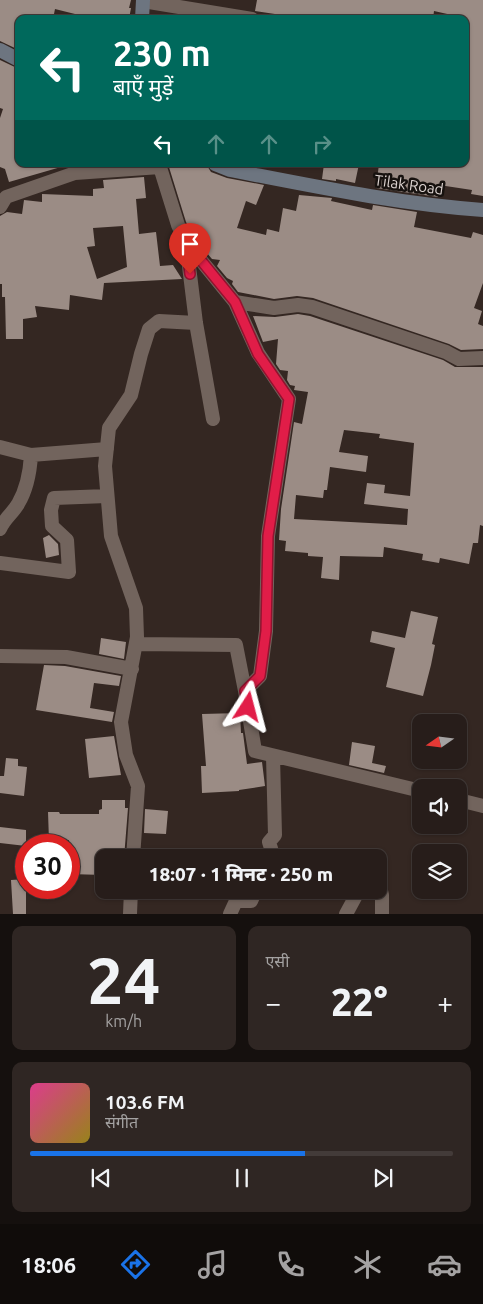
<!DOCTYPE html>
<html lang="hi">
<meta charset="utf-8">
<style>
body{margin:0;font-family:Ubuntu,"Noto Sans Devanagari",sans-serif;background:#2f2623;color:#f1f3f6;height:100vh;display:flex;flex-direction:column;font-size:19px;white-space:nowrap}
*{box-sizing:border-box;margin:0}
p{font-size:16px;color:#a4a2a2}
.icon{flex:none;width:28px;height:28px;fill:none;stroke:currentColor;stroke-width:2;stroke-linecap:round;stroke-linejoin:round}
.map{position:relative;height:914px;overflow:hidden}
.sheet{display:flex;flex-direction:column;gap:12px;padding:12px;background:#15100e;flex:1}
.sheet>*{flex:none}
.banner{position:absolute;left:15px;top:15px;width:454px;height:152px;border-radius:10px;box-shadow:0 1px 4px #0004,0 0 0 1px #433b39;background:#00695c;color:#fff;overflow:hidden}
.needle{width:32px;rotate:256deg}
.controls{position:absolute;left:412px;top:714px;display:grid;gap:10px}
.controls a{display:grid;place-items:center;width:55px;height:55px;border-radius:10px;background:#271d1a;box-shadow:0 1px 4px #0004,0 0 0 1px #433b39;font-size:25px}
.speed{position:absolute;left:15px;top:834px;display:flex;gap:10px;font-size:25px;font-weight:700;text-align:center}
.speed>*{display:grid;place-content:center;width:65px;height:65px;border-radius:50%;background:#271d1a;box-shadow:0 1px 4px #0004,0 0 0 1px #433b39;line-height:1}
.speed .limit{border:8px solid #d22;background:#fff;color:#111}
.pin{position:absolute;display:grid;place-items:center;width:42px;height:42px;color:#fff;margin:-51px -21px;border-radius:50% 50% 50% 0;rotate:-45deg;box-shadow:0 0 5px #0007}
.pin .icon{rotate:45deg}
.me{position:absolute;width:55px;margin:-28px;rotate:9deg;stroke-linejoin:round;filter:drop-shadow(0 0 4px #0008)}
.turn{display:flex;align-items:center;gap:18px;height:105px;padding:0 15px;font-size:22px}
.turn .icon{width:65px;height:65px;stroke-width:2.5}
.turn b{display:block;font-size:35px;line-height:42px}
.lanes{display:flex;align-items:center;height:48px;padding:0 15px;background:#0003;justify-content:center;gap:25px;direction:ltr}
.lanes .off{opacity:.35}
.big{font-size:38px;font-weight:800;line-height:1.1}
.sheet .widget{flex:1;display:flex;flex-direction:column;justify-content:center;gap:8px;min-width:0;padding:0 18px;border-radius:10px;background:#2f2623}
.sheet .dial{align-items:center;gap:0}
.dial b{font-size:65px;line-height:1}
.song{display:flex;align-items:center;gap:15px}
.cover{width:60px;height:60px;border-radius:8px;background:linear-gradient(135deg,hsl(330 70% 55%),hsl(50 70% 35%))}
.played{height:5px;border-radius:2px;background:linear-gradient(90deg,#1a73e8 65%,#433b39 65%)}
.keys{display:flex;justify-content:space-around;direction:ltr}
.heat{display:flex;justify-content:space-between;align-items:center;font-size:28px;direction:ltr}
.sheet .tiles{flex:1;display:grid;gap:12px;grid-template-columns:1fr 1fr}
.widget:last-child{grid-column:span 2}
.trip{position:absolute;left:95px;top:849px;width:292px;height:50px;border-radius:10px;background:#271d1a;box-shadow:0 1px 4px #0004,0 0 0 1px #433b39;font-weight:800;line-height:50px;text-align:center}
.dock{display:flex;height:80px;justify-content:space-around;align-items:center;background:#100c0a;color:#a4a2a2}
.dock .icon{width:35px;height:35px}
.dock .on{color:#1a73e8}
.dock b{font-size:22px;color:#f1f3f6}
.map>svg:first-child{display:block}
.building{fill:#9b8c85;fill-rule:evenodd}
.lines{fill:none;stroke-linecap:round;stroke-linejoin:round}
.minor{stroke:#72645d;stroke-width:14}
.secondary{stroke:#6d7580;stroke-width:14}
.route-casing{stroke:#92132f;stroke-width:12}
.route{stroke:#e11d48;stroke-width:9}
.labels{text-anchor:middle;stroke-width:5;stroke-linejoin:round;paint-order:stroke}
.street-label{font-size:15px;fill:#dcd3d0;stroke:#17120f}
</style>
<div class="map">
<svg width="483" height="914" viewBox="0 0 483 914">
<rect width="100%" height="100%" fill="#342722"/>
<path class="building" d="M0,0h131l-2,8h2l-2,11h-51l1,-4 -24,-6 -2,10h-34v31l-19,-9z
M257,0h226v196l-12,-2 1,-4 -33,-5 -1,12 -62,-9 3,-24h54l16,2v-2h16v-146l-31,-7 -1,8h-41l-22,-5 -1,5h-61l-53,-8z
M0,60l19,9v95h41l1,3 -52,15 -4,-13 -5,-2v-49l3,-9 -3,-1z
M168,164h38l5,8 16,6 37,7 -8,20 -10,-4 -9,27 29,7 1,-6 12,3 4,-24 13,3 3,-16 33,3 -1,3 41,9 1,-5 44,7 -3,15 57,11 2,-6 10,3v48l-9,25 8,3 -4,13 5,2v23l-22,1 -12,-6 -136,-46 -16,-2 -23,3 -36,-7 -6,-8 1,-3 -6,-3 -10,-12 3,-6 -8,-1 -18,-21 1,-6 -3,1 -6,-11z
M324,164h35l-4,19 -19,-4v2l-14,-2z
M144,177l2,21 -10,1 3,35 17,-2 4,34 13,-1 9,14 -78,4 -2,17 -32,-5 -1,15 -34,-4 2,11 -14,2v20h-17l-1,-42h-3v-13h-2v-68l7,-4 15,2 2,-14 18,2v-8l51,2v-7l11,-1 -1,-8zM123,226l4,41 -30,12 -10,-32 8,-1 -2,-18z
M298,314l12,2 133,44 12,7h28v159l-3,-1 -2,18h-5l-4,21 -29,-6 -1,5 -17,-3 1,-6 -39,-7 -1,10 -43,-1 -1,24 -18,-2 2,-21 -15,-1v-3l-23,-2 1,-10 -7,-1 2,-31 13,-87 8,2 6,-32 -14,-2 1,-4 -5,-1 -3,-5 1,-9 -8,-1 -4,-6 2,-25 -15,3 -10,-26 22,1zM344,430l36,4 -1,4 35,5 -4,53 -26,-3 1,-8 -18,-2 -3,21 44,5 -1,16 -113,-6 2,-24 27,3 1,-8h3l3,-23 36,5 2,-16 -29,-4z
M49,535l9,9 1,11 -13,3 -3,-20z
M411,611l27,6 -6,27 3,1 -4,20 -8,31 -37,-9 9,-39 -25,-6 2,-11 33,7z
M101,638l25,4 -2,17 -25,-5z
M44,665l21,1 56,10 -2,10 -25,-3 -4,25 24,4 -2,10 -76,-12z
M240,713l1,20h2l4,31 15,-2 3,24 -26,4v1l-37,2 -1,-27h5l-4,-52z
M114,736l7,39 -32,3 -4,-39z
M352,742l23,4 -3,17 14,3 -2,7 -35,-8z
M6,758l12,1v7l9,1 -3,29 -24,-3v-17h4z
M102,800h23v8h3l-4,50h-20v17l-35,-1v-34l-20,1 -1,-29h11l1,2h39v-4l3,-1z
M145,809l23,2 -2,23 -22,-1z
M0,827l26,3v16l-26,-3z
M26,879v35h-13l-2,-34z"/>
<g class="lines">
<path class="minor" d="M143,1l109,18
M159,164l19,61 8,17 49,60 23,51 31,46 -21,137 -2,95 -6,45 -15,15 10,60 166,40
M0,207l6,-10 69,-24 85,-6
M186,242l10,81 17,96
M235,302l39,6 24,-3 14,2 134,45 13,7 24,-1
M0,447l31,8 76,-6
M0,529c4,-10 13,-16 18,-25 9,-15 12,-32 13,-49
M0,563l69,9 -2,-32 -15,-14 -1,-16 3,-12 53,-2
M136,644l100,1 9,46
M0,656l66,1 66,12
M273,756l2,79 -6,7 5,16
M459,800l24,6
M133,858l5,-72 -12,-31 -5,-33 16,-85 -1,-29 -25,-72 -6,-70 4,-38 22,-33 10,-41 8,-25 10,-8 37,2
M379,882l3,13v19
M130,914l1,-24
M230,914l6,-13h15l5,-11
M346,914l13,-24"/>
<path class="secondary" d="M142,19l1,-19
M0,50l19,10
M215,164l15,6c83,16 168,34 253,40"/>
</g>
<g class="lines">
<g class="route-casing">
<path id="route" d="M190,274l-4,-32 49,60 23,52 31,45 -21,137 -2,95 -6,45 -15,15 3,16"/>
</g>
<use href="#route" class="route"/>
</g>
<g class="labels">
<g class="street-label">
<text transform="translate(409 185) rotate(8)" y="5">Tilak Road</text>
</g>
</g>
</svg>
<div class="controls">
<a><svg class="needle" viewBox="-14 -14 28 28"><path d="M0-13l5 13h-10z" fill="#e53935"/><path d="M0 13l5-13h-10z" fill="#a4a2a2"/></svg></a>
<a><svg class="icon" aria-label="sound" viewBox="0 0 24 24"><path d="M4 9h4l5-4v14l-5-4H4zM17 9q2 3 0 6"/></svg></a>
<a><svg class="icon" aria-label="layers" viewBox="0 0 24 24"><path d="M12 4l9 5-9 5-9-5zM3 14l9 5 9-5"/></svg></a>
</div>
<div class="speed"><div class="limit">30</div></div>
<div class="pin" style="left:190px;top:274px;background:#d93025"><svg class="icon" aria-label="arrive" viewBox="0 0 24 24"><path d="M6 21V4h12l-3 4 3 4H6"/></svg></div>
<svg class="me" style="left:248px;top:707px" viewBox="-20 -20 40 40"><path d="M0-17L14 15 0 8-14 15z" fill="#e11d48" stroke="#fff" stroke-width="4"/></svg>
<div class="trip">18:07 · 1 मिनट · 250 m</div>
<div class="banner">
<div class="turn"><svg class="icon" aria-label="left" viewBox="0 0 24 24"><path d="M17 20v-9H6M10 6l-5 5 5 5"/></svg><div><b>230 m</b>बाएँ मुड़ें</div></div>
<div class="lanes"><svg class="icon" aria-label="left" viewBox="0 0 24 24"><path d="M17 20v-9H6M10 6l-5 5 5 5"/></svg><svg class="icon off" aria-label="ahead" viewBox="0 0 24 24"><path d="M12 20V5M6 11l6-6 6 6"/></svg><svg class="icon off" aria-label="ahead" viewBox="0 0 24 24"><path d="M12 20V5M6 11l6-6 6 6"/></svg><svg class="icon off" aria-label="right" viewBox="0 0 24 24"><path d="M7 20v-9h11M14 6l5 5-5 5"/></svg></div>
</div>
</div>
<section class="sheet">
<div class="tiles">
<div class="widget dial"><b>24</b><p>km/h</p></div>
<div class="widget"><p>एसी</p>
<div class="heat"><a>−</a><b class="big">22°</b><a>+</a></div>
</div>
<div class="widget">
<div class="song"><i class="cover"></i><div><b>103.6 FM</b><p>संगीत</p></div></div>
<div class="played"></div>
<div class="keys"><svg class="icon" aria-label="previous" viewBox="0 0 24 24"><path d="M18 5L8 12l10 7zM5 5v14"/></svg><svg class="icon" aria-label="pause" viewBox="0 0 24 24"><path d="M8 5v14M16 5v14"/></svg><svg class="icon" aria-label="next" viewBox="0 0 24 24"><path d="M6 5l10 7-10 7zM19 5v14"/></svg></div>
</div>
</div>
</section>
<nav class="dock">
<b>18:06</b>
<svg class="icon on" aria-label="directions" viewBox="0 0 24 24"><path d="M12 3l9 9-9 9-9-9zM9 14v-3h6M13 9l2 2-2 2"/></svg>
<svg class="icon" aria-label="music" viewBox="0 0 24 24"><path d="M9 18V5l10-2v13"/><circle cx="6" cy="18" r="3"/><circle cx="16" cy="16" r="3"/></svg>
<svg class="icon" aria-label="phone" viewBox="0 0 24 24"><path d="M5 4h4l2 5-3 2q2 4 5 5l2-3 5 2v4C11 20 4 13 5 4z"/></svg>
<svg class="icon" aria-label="climate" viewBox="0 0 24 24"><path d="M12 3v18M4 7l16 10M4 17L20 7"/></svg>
<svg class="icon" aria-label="car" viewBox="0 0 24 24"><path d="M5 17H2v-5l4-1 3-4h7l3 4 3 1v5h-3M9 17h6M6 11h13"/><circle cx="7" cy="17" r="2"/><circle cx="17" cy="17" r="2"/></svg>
</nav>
